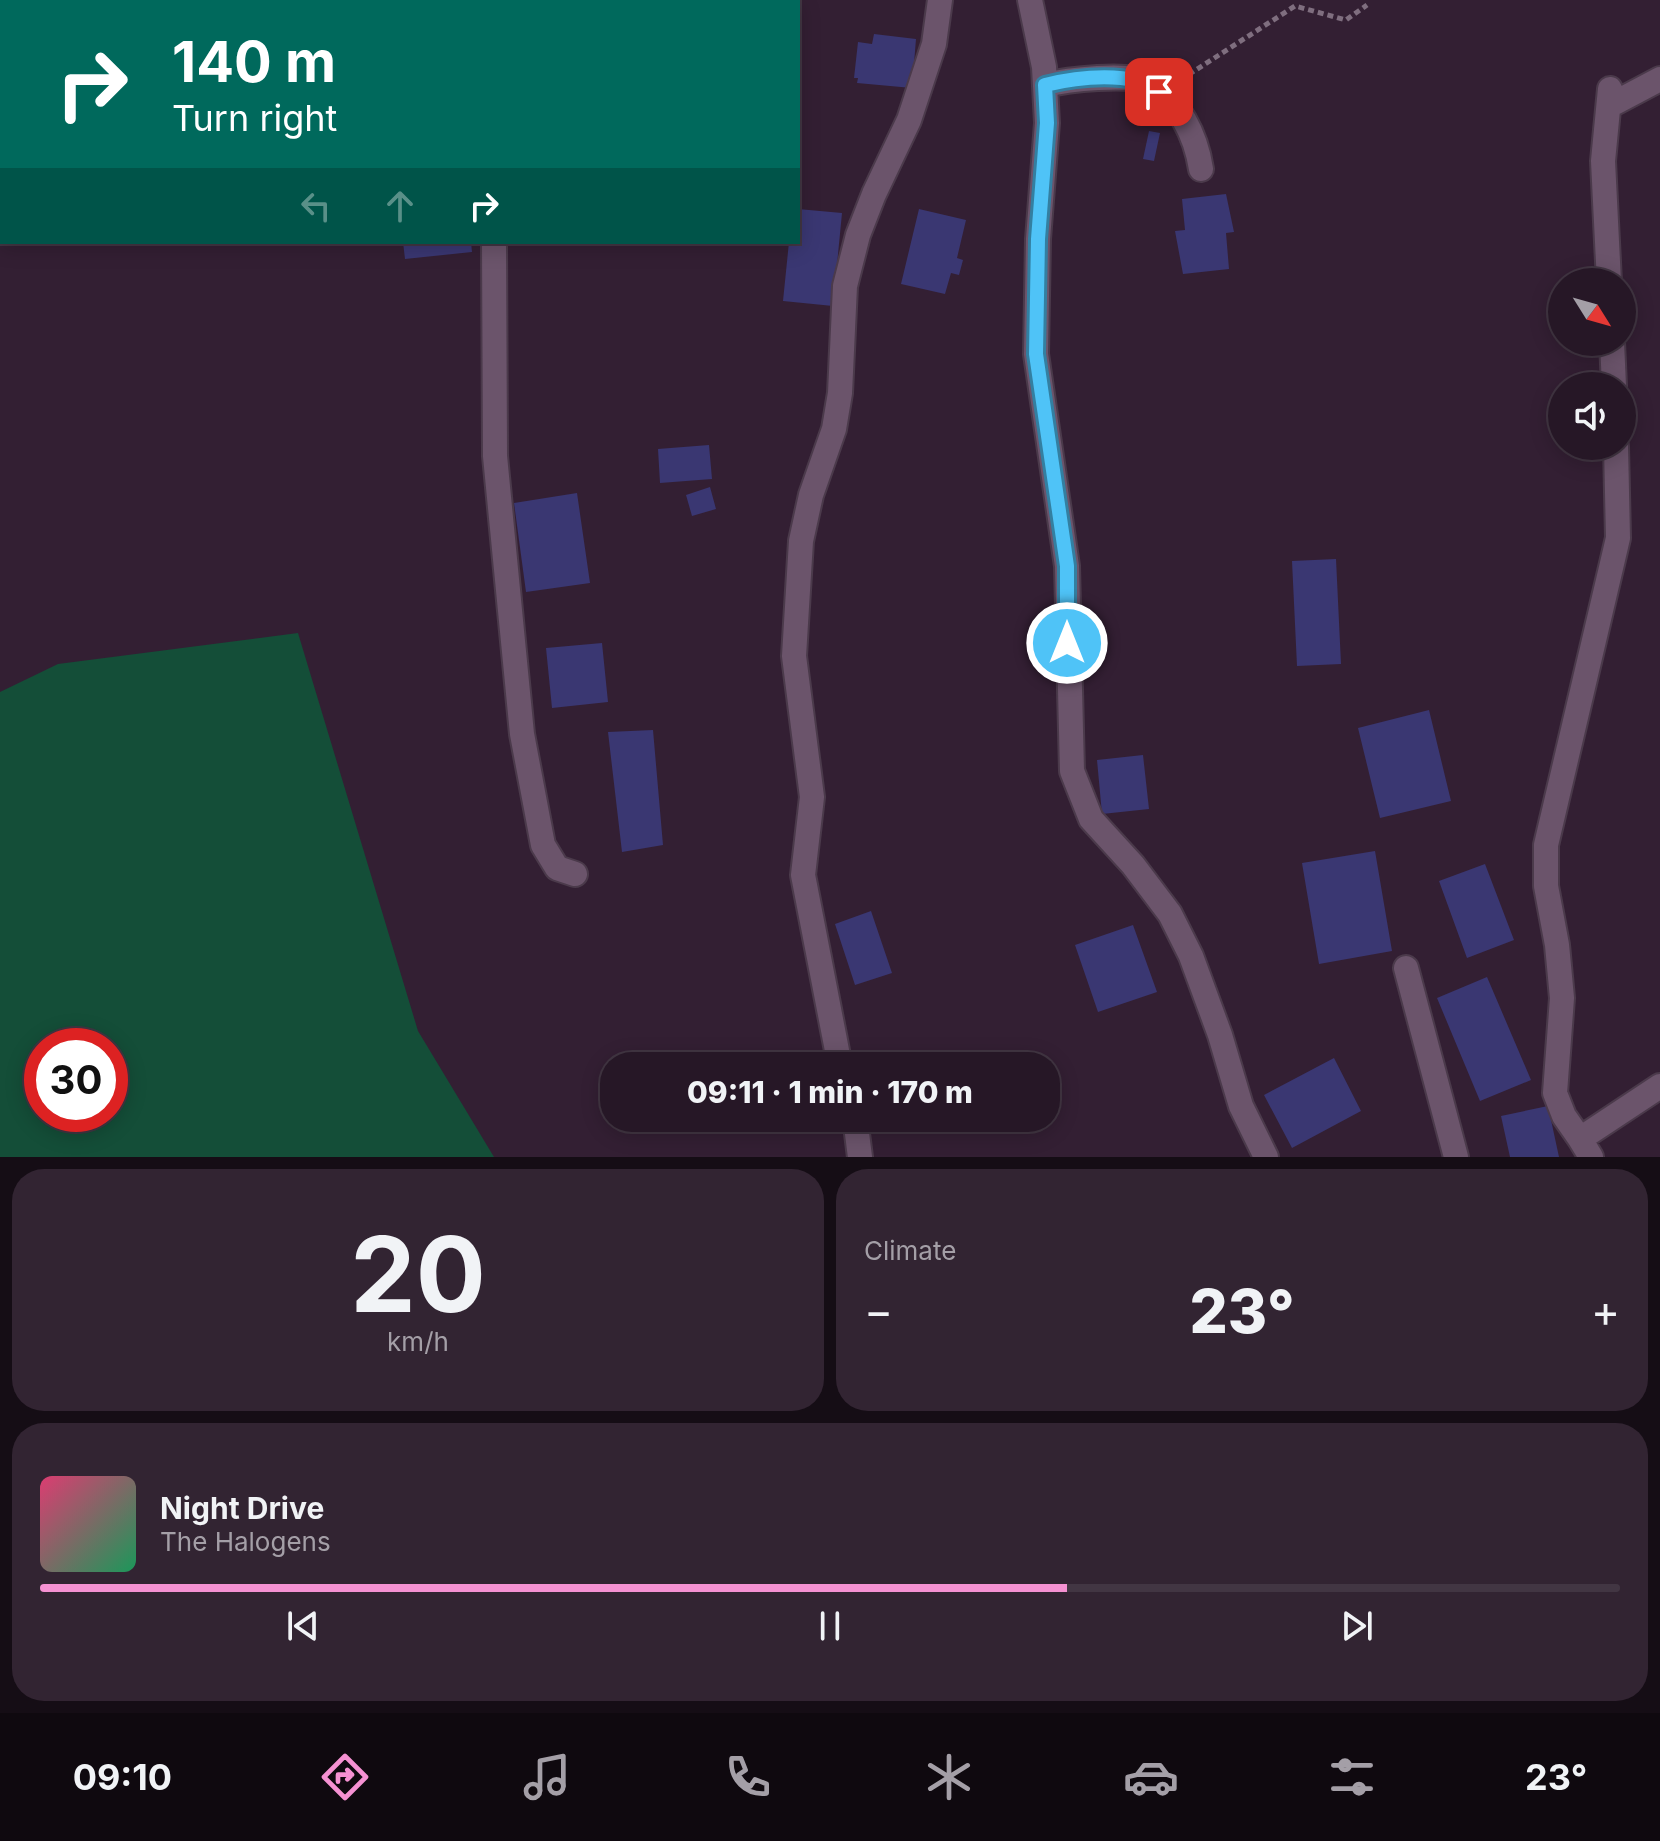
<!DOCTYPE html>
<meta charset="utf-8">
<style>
body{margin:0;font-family:Inter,sans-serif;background:#322432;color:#f1f3f6;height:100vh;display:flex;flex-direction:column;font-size:30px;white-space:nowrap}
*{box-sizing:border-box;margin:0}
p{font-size:26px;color:#a49fa7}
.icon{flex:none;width:44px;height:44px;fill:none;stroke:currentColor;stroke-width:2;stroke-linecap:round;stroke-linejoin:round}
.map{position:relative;height:1157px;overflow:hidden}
.drawer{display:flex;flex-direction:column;gap:12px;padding:12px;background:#150d15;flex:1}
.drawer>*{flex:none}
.guide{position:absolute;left:0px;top:0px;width:800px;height:244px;box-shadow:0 4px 20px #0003,0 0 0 2px #423643;background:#00695c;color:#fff;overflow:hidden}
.needle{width:52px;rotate:127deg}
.controls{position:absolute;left:1548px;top:268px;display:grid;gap:16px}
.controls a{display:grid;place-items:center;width:88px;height:88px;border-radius:50%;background:#261726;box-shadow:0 4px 20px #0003,0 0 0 2px #423643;font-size:40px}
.speed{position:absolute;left:24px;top:1028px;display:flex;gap:16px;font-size:40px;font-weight:700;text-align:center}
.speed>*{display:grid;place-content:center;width:104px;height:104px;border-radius:50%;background:#261726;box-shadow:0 4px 20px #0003,0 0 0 2px #423643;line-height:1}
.speed .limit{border:12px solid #d22;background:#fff;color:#111}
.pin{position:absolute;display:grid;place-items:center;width:68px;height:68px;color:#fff;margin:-34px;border-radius:16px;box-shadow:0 4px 12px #0006}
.me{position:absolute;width:88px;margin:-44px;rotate:0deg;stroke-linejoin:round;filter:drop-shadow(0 0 6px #0008)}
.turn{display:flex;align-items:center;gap:28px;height:168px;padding:0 40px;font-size:36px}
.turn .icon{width:104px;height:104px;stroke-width:2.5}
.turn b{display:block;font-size:56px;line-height:68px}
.lanes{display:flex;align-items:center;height:76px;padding:0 40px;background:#0003;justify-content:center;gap:40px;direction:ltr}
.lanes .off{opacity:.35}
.big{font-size:60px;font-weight:800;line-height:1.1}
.drawer .tile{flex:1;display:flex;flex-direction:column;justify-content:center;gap:12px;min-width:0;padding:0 28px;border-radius:32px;background:#322432}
.drawer .dial{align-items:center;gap:0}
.dial b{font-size:104px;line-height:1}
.song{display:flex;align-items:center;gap:24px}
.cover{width:96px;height:96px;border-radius:12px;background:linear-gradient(135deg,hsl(340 70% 55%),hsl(150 70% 35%))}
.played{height:8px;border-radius:4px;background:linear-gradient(90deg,#f591d2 65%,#423643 65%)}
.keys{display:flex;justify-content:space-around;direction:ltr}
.heat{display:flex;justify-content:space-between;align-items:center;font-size:44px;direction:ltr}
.drawer .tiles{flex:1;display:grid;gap:12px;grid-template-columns:1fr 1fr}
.tile:last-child{grid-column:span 2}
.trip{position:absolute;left:600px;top:1052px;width:460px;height:80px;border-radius:32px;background:#261726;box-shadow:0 4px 20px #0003,0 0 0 2px #423643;font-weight:800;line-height:80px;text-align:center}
.tabs{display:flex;height:128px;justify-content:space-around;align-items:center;background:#0f090f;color:#a49fa7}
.tabs .icon{width:56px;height:56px}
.tabs .active{color:#f591d2}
.tabs b{font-size:36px;color:#f1f3f6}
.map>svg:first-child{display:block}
.green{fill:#144e38;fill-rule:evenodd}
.building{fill:#3a3772}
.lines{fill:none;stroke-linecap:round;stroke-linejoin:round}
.street-casing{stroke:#4b3a4b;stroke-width:28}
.path{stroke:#7f6e7f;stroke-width:5;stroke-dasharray:6 4;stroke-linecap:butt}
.street{stroke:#6b546b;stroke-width:24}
.route-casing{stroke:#337fa1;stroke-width:20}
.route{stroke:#4fc3f7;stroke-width:14}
</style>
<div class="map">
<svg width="1660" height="1157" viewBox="0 0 1660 1157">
<rect width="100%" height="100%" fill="#331f33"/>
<path class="green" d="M298,633l120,398 76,126h-494v-465l58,-28zM42,1046h68v68h-68z"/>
<path class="building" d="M874,34l42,5 -4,49 -55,-5 1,-5h-4l4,-36 14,2z
M1149,131l11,2 -6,28 -11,-2z
M1226,194l8,38 -8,1 3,36 -46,5 -8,-43 10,-1 -3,-31z
M798,209l44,4 -9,93 -50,-5 6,-59h9z
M919,209l47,11 -9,38 6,2 -4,15 -8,-2 -6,21 -44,-10z
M403,242h68l1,10 -67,7z
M709,445l3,34 -52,4 -2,-34z
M710,487l6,22 -24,7 -6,-21z
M577,493l13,90 -64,9 -12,-89z
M1336,559l5,105 -44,2 -5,-105z
M602,643l6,59 -56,6 -6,-60z
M1429,710l22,91 -71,17 -22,-90z
M653,730l10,115 -41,7 -14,-120z
M1143,755l6,54 -47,5 -5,-54z
M1375,851l17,100 -73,13 -17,-101z
M1485,864l29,76 -47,18 -28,-77z
M871,911l21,62 -37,12 -20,-61z
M1133,925l24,67 -59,20 -23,-67z
M1487,977l44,103 -51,21 -43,-103z
M1334,1058l27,53 -69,37 -28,-53z
M1548,1106l11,51h-49l-9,-41z"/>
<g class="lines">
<g class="street-casing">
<path id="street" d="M583,0l12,2
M1030,0l14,67 3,56 -9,116 -2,115 31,212 5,205 19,48 42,46 37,49 21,42 29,79 21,71 25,51
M473,2v-2
M1045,85c21,-5 85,-13 103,-2 31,17 48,53 53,86
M1609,106l51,-27
M494,242l1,214 27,278 21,111 14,23 18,6
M1609,282l-6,-121 7,-72
M1612,342l2,44
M1406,968l50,189
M840,1066l-37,-191 9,-78 -18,-141 7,-115 10,-46 23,-66 6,-36 5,-107 13,-51 16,-41 35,-74 25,-76 6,-44
M855,1118l5,39
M1580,1139l-16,-23 -9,-23 7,-95 -5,-53 -11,-59v-41l72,-307 -2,-92
M1591,1157l-11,-18 80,-53"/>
</g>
<path class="path" d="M1179,76l9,-1 107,-69 51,14 21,-15"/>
<use href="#street" class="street"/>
</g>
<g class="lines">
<g class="route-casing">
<path id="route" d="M1067,643v-77l-31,-212 2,-115 9,-116 -2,-38c32,-8 88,-15 114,7"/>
</g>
<use href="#route" class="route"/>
</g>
</svg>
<div class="controls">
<a><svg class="needle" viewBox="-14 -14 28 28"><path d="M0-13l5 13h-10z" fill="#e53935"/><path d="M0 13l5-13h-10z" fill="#a49fa7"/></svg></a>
<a><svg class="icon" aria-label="sound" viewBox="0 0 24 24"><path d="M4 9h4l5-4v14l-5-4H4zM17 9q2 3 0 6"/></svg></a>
</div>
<div class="speed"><div class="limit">30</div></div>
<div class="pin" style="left:1159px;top:92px;background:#d93025"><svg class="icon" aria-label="arrive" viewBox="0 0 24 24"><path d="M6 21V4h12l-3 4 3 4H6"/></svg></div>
<svg class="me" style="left:1067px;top:643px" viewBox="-20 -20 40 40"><circle r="17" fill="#4fc3f7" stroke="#fff" stroke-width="3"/><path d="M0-11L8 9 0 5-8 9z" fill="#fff"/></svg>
<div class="trip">09:11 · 1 min · 170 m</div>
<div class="guide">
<div class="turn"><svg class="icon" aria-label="right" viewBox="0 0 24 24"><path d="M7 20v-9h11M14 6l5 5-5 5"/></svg><div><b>140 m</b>Turn right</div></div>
<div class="lanes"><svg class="icon off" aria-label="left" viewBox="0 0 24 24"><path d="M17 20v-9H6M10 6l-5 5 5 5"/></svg><svg class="icon off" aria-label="ahead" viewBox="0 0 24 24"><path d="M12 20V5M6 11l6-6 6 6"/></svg><svg class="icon" aria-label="right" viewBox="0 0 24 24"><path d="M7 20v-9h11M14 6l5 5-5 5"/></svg></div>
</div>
</div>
<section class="drawer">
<div class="tiles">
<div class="tile dial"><b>20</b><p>km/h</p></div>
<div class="tile"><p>Climate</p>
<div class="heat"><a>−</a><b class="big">23°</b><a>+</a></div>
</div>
<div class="tile">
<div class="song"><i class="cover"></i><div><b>Night Drive</b><p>The Halogens</p></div></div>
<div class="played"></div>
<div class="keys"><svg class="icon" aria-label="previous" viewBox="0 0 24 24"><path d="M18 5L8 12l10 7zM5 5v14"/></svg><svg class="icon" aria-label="pause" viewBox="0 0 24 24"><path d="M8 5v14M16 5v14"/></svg><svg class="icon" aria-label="next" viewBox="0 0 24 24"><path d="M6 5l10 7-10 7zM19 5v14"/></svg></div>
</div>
</div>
</section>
<nav class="tabs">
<b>09:10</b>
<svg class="icon active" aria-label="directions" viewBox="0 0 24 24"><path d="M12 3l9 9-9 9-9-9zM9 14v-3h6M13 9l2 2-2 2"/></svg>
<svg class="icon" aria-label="music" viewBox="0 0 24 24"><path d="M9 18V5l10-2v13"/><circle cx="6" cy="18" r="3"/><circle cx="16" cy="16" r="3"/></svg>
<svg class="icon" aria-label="phone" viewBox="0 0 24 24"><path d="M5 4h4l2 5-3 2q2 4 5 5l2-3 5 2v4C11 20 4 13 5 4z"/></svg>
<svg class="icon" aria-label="climate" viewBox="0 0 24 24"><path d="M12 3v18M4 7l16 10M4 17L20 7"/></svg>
<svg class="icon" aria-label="car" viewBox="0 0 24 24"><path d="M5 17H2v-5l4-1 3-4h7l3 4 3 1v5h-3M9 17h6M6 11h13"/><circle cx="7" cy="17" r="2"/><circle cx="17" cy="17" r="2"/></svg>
<svg class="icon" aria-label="filters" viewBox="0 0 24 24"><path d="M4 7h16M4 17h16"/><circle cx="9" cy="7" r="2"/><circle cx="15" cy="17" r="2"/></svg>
<b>23°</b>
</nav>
